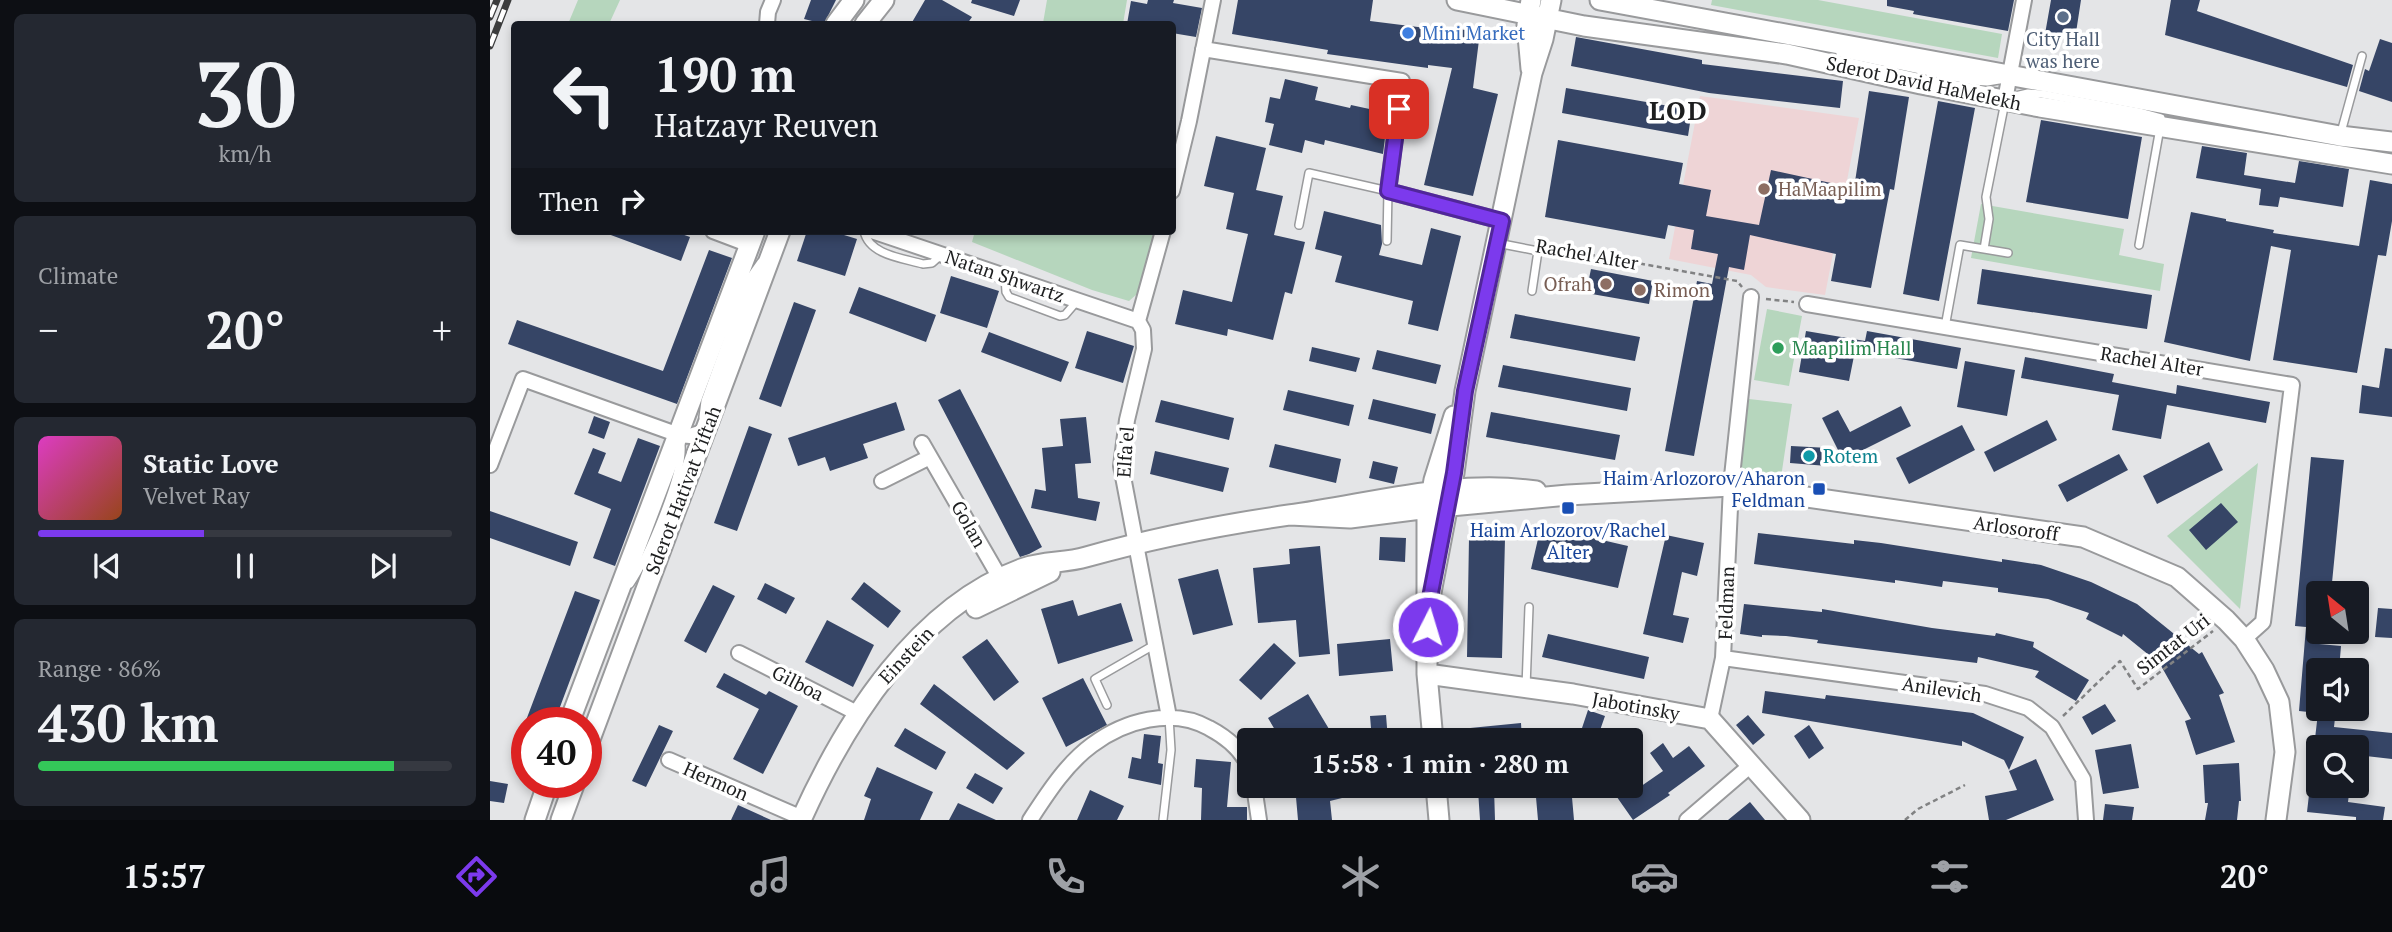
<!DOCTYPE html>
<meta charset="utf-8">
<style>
body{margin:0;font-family:"PT Serif",serif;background:#242831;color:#f1f3f6;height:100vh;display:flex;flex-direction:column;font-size:26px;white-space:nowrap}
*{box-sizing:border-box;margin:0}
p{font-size:23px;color:#9ea1a6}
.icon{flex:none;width:38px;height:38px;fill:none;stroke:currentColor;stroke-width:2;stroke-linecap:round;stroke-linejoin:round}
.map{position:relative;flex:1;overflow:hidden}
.details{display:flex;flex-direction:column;gap:14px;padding:14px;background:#0d0f14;width:490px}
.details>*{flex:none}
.guide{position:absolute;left:21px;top:21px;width:665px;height:214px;border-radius:7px;box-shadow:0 4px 10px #0003;background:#171b24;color:#f1f3f6;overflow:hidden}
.needle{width:46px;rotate:330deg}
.controls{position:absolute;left:1816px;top:581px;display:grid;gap:14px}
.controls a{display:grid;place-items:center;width:63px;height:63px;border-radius:7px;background:#171b24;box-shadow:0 4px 10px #0003;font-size:35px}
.speed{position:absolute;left:21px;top:707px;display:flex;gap:14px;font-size:35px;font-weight:700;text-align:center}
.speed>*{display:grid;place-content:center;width:91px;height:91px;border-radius:50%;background:#171b24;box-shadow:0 4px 10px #0003;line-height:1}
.speed .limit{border:10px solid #d22;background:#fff;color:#111}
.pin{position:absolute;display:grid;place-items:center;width:60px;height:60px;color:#fff;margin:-30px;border-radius:14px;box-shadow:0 4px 10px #0006}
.me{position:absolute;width:77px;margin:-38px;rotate:5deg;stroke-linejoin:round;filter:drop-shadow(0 0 5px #0008)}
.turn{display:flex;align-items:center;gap:24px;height:147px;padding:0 28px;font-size:32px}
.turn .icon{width:91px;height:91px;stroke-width:2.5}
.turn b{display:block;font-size:49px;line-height:60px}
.then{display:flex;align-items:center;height:66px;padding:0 28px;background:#0003;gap:14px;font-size:26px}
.big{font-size:52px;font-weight:700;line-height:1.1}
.details .card{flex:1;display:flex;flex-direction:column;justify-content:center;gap:10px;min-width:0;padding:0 24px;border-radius:10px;background:#242831}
.details .dial{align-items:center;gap:0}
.dial b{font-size:91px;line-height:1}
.song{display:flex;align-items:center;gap:21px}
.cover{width:84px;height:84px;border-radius:10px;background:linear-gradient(135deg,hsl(310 70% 55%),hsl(20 70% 35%))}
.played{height:7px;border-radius:4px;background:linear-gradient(90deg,#7c3aed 40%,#363941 40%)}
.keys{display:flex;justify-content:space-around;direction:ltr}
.heat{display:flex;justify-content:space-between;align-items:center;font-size:38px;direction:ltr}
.charge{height:10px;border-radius:5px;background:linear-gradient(90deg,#34c759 86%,#363941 0)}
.trip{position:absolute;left:747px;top:728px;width:406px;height:70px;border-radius:7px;background:#171b24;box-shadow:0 4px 10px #0003;font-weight:700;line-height:70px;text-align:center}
.tab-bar{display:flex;height:112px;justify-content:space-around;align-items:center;background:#090b0e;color:#9ea1a6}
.tab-bar .icon{width:49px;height:49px}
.tab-bar .current{color:#7c3aed}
.tab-bar b{font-size:32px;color:#f1f3f6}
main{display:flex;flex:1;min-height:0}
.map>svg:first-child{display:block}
.education{fill:#eed4d6}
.green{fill:#b6d6bd}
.building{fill:#364566}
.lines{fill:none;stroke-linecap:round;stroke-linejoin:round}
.lane-casing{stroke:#999a9c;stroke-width:10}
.street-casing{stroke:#999a9c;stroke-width:18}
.secondary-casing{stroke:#999a9c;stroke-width:23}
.path{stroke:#818283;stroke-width:2.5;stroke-dasharray:5 3.5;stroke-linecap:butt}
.lane{stroke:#fff;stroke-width:7}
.street{stroke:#fff;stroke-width:14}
.secondary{stroke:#fff;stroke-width:19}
.rail-casing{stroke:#3b3c3d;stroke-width:7}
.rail{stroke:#fff;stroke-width:4.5;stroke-dasharray:13;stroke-linecap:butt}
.route-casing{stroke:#51269a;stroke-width:18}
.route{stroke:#7c3aed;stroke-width:12}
.service-dot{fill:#5c6f8a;stroke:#fff;stroke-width:2.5}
.shop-dot{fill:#3f7fe0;stroke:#fff;stroke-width:2.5}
.education-dot{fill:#8d6e63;stroke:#fff;stroke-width:2.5}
.leisure-dot{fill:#2e9e5b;stroke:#fff;stroke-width:2.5}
.culture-dot{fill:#0f9aa8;stroke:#fff;stroke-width:2.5}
.transit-dot{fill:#1a4fb4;stroke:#fff;stroke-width:2.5}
.labels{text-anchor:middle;stroke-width:7;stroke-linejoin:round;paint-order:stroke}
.shop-label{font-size:19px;fill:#366cbe;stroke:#fff;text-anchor:start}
.service-label{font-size:19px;fill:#4e5e75;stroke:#fff}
.street-label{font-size:19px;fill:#1d1e1f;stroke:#fff}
.education-label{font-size:19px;fill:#785e54;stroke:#fff;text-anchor:start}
.leisure-label{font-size:19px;fill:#27864d;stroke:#fff;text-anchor:start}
.culture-label{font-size:19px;fill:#0d838f;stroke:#fff;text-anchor:start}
.transit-label{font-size:19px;fill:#164399;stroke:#fff;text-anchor:end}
.district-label{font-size:26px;font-weight:bold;letter-spacing:2px;fill:#1d1e1f;stroke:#fff}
</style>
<main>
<section class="details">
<div class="card dial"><b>30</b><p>km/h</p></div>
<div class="card"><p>Climate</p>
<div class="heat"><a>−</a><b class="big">20°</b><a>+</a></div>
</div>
<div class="card">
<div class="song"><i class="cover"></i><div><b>Static Love</b><p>Velvet Ray</p></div></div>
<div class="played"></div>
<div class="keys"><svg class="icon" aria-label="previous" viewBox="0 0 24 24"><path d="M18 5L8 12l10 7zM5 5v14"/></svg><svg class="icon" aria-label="pause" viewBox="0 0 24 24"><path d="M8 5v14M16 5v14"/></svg><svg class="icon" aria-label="next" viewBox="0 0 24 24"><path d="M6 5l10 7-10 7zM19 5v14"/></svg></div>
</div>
<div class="card"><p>Range · 86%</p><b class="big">430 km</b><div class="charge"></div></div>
</section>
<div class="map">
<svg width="1902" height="820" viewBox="0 0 1902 820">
<rect width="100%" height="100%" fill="#e4e5e7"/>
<path class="education" d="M1210,96l159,22 -34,177 -59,-8 -15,-12 -82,-16z"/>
<path class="green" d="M88,0h42l-11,24h-41z
M557,0h80l-4,24 -80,-1z
M1222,0h106l184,34 -4,24 -287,-53z
M1491,204l143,25 -5,26 45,9 -4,27 -189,-33z
M485,231h180l-15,55 -3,8 -8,7 -37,-11 -120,-48z
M1277,309l35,7 -13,70 -35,-6z
M1259,399l43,5 -12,80 -42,-6z
M1768,463l-18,146 -73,-73z"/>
<path class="building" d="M321,0h25l-12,24 -20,-5z
M435,0h17l30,17 -5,7h-56z
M482,0h48l-6,16 -43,-13z
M658,0h26l-1,3 29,5 -6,29 -24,-4v-9h-45l4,-23 16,3z
M748,0h135l-3,21 72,9 1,-3 37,5 -7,56 25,6 -25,102 -49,-11 28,-117 -24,-3v3l-101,-14 1,-4 -96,-16z
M1397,0h127l-6,31 -95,-17 1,-3 -27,-5z
M1561,0h30l-6,39 -30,-5z
M1681,0h29l-3,11 156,54 -6,22 -182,-52z
M1086,37l126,23v4l141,17 -3,27 -131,-15 -138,-27z
M1890,39l12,4v59l-33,-11 6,-22 4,2z
M795,79l33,8 -3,13 35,8 1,-3 37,8 -5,41 -58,-14 -1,5 -19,-5 -3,13 -33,-8 5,-21 -9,-2 5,-25 10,2z
M1076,88l126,22 -4,26 -126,-23z
M1379,91l40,6 -15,93 -4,-1 -19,99 -40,-7 5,-27 -86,-19 -6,35 -15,-3 -35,189 -29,-5 32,-170 15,3 6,-30 -27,-5 3,-19 -26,-5 -3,14 -120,-22 13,-77 125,23 -4,21 32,6 -5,26 53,9 12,-55 83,18z
M1448,101l37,7 -36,193 -36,-7z
M1551,120l101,17 -14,82 -102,-17z
M726,136l50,12 -10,42 27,6 -9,39 31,7 -13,52 -7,-2 -12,48 -45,-11 -1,7 -52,-12 8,-34 49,12 16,-68 -22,-5 8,-36 -30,-7z
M1712,146l45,7 -3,22 51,8 4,-22 50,8 -6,38 -63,-10 -2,10 -19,-2 2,-16 -65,-11z
M1880,180l22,4v37l-6,35 -8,-1 -21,118 -84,-13 18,-110 -20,-4 -21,115 -86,-19 27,-130 35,7v2l48,9 -1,3 86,13z
M834,211l57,14 1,19 -3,11 43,10 9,-37 30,8 -23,95 -30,-7 5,-23 -78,-19 7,-26 -27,-7z
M110,231h73l17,6 -9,24z
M317,231h24l26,8 -12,37 -48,-15z
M219,250l23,8 -55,146 -169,-60 9,-24 146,51z
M1101,269l62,12 -4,23 -63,-11z
M1492,269l170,26 -5,34 -170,-25z
M461,276l48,15 -12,37 -47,-15z
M369,287l77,28 -10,27 -77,-29z
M304,302l22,8 -35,97 -22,-8z
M1025,314l125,23 -5,24 -125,-23z
M597,331l47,15 -11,37 -48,-15z
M1316,331l59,10 2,-10 94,17 -4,21 -102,-18 -6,30 -50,-9z
M499,332l80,30 -8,20 -80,-30z
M822,347l48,11 -4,14 -47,-11z
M1895,348l7,1v68l-33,-4 3,-28 17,3z
M887,350l64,15 -5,19 -64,-15z
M1535,357l89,17 -2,8 64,12 1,-9 93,17 -4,21 -99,-18 -6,34 -49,-9 7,-35 -98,-17z
M1475,361l50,9 -8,46 -50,-9z
M1013,365l128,23 -4,23 -129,-24z
M470,389l82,158 -13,7 -9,3 -82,-157z
M798,390l66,15 -5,21 -66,-16z
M883,399l63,15 -5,20 -63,-15z
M671,400l73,18 -5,22 -74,-18z
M406,402l9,28 -42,14 5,14 -38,13 -5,-14 -27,9 -10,-28z
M1411,406l10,20 -68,34 -21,-42 16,-8 12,22z
M1001,412l129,23 -5,25 -129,-23z
M104,416l16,6 -6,17 -16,-6z
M596,417l5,46 -16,1 3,34 22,4 -4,19 -65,-13 4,-19 11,2 -4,-43 21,-2 -3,-27z
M1557,420l10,20 -63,32 -10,-20z
M1472,425l13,25 -66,34 -13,-26z
M259,426l23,8 -35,97 -23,-8z
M148,438l22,8 -45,120 -22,-8 18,-49 -37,-15 19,-46 13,5 -8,20 23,9z
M1719,442l14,28 -66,34 -14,-28z
M785,444l66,15 -5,24 -67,-16z
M1301,446l38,2 -2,18 -37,-3z
M665,451l74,17 -6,24 -73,-18z
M1629,454l9,16 -61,32 -9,-17z
M1821,457l33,3 -13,133h-12v51l22,2 -2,24h-20v39h17l-2,18 58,6v26l-35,-4v-8h-43l4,-34 -19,-2 7,-84 -11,-1z
M883,461l25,6 -4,17 -25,-6z
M1731,503l17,19 -32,28 -17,-20z
M0,511l88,31 -8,24 -80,-28z
M1051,526l87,20 -10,42 -87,-19z
M1268,533l96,11v-4l27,3 121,19v-3l39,6 50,17 46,22 62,50 3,-2 22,41 -5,2 16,47 -39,13 -11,-34 6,-2 -31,-55 -37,-30 -1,3 -36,-18 3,-6 -41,-14 -50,-7v-4l-55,-7 -1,6 -47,-7v3l-141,-19z
M1176,535l38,8 -7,33 -15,-4 -9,43 16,3 -6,25 -40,-9z
M890,537l26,1 -1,24 -26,-2z
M979,538l36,1 -3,119 -35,-1z
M830,546l10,108 -31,3 -3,-37 -38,3 -5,-55 37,-4 -1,-15z
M728,569l15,56 -40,10 -15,-56z
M374,582l37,29 -13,17 -37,-29z
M275,583l30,15 -9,16 -29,-15z
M223,585l22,11 -29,57 -22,-12z
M85,591l25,9 -46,123h-29z
M583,600l5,16 43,-13 12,38 -75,23 -17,-55z
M1254,604l78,8v-3l110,19 63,8 1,-3 38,9 -1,5 56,33 -13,21 -41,-24 4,-6 -61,-14 -1,6 -160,-20 1,-3 -32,-4 -24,-1v2l-22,-3z
M1888,608l14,1v29l-17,-1z
M337,620l47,25 -21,42 -48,-25z
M1058,634l101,23 -5,22 -102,-22z
M497,639l32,43 -25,19 -32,-44z
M900,639l3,32 -54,5 -2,-32z
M784,643l22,20 -35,37 -22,-20z
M234,673l42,22 3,-4 29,15 -35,68 -30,-15 26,-50 -43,-22z
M593,678l24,47 -41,22 -24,-49z
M444,684l72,55 19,14 -18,17 -87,-66z
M1275,691l60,8 1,-4 147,18 51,24 -15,33 -5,-10 -42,-19v5l-200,-33z
M818,694l21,35 -20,11h-28l-13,-22z
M1615,704l11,17 -24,14 -10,-18z
M1098,710l17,6 -7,20 -17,-5z
M896,715l2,25h-16l-2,-24z
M1258,715l17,20 -12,10 -17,-20z
M1031,723l1,17h-61l-1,-11z
M169,725l14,6 -27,56 -14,-6z
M1319,725l15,23 -15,11 -15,-23z
M415,728l41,24 -10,18 -42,-24z
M654,734l17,2 -3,27 5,1 -2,21 -33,-7 4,-21 9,2z
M1173,743l10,15 16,-12 16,20 -37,27 2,2 -37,25 -21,-30 6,-4h17l2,3 26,-18 -13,-18z
M1641,744l8,44 -36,6 -8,-44z
M706,759l35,3 -4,45h20v13h-46l1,-32 -8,-1z
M1546,759l18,41 -48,20h-17l-4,-24 32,-6 -8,-19z
M1749,763l2,38h-2l-2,19h-32l3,-17h-3l-2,-38z
M387,767l56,25 -13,28h-56l7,-21 -7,-3z
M485,773l28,15 -10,16 -27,-16z
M0,781l18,3 -4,19 -14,-2z
M805,786h48l3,11 -16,4 2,19h-34z
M1045,786h36l3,34h-36z
M1820,786h40l-2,16 37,5 -2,13h-27v-3l-49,-5z
M1004,788l1,32h-15l-2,-30z
M600,790l34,16 -7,14h-40z
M1260,802l15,18h-37z
M468,803l38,17h-47z
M1615,804l29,3 -2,13h-29z
M248,805l33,15h-40z"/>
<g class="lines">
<g class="lane-casing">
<path id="lane" d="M1350,53l133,28 14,1 12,-2
M1525,96l13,-3 14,1 97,18 22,6
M1850,136l22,-80
M809,225l10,-52 79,18 -1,50
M374,231c5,24 38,27 59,33l9,-1 9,-8
M1007,243l41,8 -6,40
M1649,245l21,-117
M1494,249l5,-30 -3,-22 19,-95
M515,277l1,15 3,5 51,19 5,-1 12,-14
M1455,327l15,-82 48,8
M213,417l2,-16 44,-122 12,-17
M140,584c17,-25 54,-110 51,-139
M1036,687l3,-80
M617,705l-12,-26 59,-34
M673,820l8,-70 -2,-33"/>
</g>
<g class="street-casing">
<path id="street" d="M277,24l1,-12 5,-12
M713,49l199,32 -14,110 114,30
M1515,100l19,-100
M682,191l17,-70 24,-121
M223,231l37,14
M382,231l266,90
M673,231l-25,90 5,9 1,19 -17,71 -6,46 48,251
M1317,304l485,81 -29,237 -19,17
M432,443l82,142
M0,465l33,-86 156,56 11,1 16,-5
M392,481l48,-24
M249,653l118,60
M1233,658l262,36 43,14 24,19 31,52 3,41
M1220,719l13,-61 8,-172 20,-189
M179,760l133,58
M764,786l5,34
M540,820c17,-26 36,-56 62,-75 32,-24 80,-38 117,-17 17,9 34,22 41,42
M1197,820l64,-55"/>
</g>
<g class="secondary-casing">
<path id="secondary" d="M967,0l127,26 203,28 134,30 119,23 352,57
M1041,0l-4,25 4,44
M1110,0l740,136 52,6
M346,24l18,-24
M375,24l19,-24
M800,515l60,3 79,-10 139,-13 163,-9 352,51 94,40 49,43 18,19 20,31 15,32 6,50 -9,68
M939,603l25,-130 11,-82 67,-318 11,-34 8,-39
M486,608l74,-36
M937,674l146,20 137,25 90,101
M79,723l186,-492
M943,740l-6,-66v-154l7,-40 20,-64
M96,750l194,-519
M946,786l3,34
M45,820l13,-38
M71,820l14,-38
M311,820c44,-98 116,-214 223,-252 20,-7 42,-5 62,-11 67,-19 134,-32 203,-42 82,-11 163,-36 247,-24"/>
</g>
<path class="path" d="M1058,247l189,34 5,6
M1276,299l28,3
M1573,716l57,-55 18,28 75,-58
M1415,820l13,-11 47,-24"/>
<use href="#lane" class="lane"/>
<use href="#street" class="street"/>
<use href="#secondary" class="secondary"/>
<g class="rail-casing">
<path id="rail" d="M0,17l7,-17
M0,46l18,-46"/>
</g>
<use href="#rail" class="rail"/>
</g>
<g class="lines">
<g class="route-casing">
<path id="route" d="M909,109l-11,82 114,30 -37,170 -11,82 -25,130 -1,24"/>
</g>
<use href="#route" class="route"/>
</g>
<circle class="service-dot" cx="1573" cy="17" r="7"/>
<circle class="shop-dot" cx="918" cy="33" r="7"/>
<g class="education-dot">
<circle cx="1274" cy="189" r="7"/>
<circle cx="1116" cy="284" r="7"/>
<circle cx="1150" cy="290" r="7"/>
</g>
<circle class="leisure-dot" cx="1288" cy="348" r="7"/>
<circle class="culture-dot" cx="1319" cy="456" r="7"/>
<g class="transit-dot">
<rect x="1322" y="482" width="14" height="14" rx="3.5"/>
<rect x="1071" y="501" width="14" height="14" rx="3.5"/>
</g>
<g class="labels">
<g class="shop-label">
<text x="932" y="40">Mini Market</text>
</g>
<g class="service-label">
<text x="1573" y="46">City Hall<tspan x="1573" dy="22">was here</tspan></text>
</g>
<g class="street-label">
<text transform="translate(1434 83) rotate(12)" y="7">Sderot David HaMelekh</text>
<text transform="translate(1097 254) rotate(10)" y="7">Rachel Alter</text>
<text transform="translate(515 276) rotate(19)" y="7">Natan Shwartz</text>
<text transform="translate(1662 361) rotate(9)" y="7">Rachel Alter</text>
<text transform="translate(635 452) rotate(-86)" y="7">Elfa'el</text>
<text transform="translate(193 490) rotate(-69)" y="7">Sderot Hativat Yiftah</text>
<text transform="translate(479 524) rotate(60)" y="7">Golan</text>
<text transform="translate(1526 528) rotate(8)" y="7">Arlosoroff</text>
<text transform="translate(1236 603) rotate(-88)" y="7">Feldman</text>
<text transform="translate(1683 644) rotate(-38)" y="7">Simtat Uri</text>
<text transform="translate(416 655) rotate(-47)" y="7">Einstein</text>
<text transform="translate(308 683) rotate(27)" y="7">Gilboa</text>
<text transform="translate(1452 689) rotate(9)" y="7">Anilevich</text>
<text transform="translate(1146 706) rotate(10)" y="7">Jabotinsky</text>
<text transform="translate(226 781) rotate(24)" y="7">Hermon</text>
</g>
<g class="education-label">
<text x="1288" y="196">HaMaapilim</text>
<text x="1102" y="291" text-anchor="end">Ofrah</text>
<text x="1164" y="297">Rimon</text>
</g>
<g class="leisure-label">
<text x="1302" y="355">Maapilim Hall</text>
</g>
<g class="culture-label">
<text x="1333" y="463">Rotem</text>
</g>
<g class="transit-label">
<text x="1315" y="485">Haim Arlozorov/Aharon<tspan x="1315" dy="22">Feldman</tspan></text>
<text x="1078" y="537" text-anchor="middle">Haim Arlozorov/Rachel<tspan x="1078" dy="22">Alter</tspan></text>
</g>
<g class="district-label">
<text x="1189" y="120">LOD</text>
</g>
</g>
</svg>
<div class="controls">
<a><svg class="needle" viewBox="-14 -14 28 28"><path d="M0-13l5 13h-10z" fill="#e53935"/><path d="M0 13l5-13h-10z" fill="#9ea1a6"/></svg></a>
<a><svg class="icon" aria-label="sound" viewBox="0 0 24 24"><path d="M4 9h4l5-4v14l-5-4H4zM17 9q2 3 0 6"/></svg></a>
<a><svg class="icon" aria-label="search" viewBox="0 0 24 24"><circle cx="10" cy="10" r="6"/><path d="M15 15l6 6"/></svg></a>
</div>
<div class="speed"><div class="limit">40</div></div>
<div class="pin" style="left:909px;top:109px;background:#d93025"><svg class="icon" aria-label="arrive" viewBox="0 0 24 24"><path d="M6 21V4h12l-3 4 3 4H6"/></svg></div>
<svg class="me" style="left:938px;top:627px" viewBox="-20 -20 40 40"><circle r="17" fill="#7c3aed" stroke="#fff" stroke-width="3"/><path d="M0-11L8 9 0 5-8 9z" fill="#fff"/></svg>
<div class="trip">15:58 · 1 min · 280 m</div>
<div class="guide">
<div class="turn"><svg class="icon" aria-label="left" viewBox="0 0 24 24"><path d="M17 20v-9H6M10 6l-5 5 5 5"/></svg><div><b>190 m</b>Hatzayr Reuven</div></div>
<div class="then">Then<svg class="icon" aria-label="right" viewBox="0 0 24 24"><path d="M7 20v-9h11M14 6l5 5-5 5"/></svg></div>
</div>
</div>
</main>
<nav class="tab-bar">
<b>15:57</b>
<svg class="icon current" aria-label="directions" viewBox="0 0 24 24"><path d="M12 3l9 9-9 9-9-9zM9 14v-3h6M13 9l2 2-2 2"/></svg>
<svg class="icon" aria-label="music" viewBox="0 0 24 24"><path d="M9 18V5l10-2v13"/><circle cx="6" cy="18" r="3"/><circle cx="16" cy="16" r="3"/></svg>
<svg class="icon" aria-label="phone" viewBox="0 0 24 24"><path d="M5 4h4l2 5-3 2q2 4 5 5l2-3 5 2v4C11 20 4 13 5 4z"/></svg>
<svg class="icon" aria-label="climate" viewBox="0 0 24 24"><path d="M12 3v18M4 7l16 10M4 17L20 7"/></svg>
<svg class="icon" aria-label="car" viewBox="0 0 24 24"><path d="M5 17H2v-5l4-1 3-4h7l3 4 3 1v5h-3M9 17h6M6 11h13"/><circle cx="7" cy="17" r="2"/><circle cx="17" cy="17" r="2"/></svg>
<svg class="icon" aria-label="filters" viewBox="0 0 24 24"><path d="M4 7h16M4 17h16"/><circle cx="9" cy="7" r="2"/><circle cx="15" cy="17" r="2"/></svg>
<b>20°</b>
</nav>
